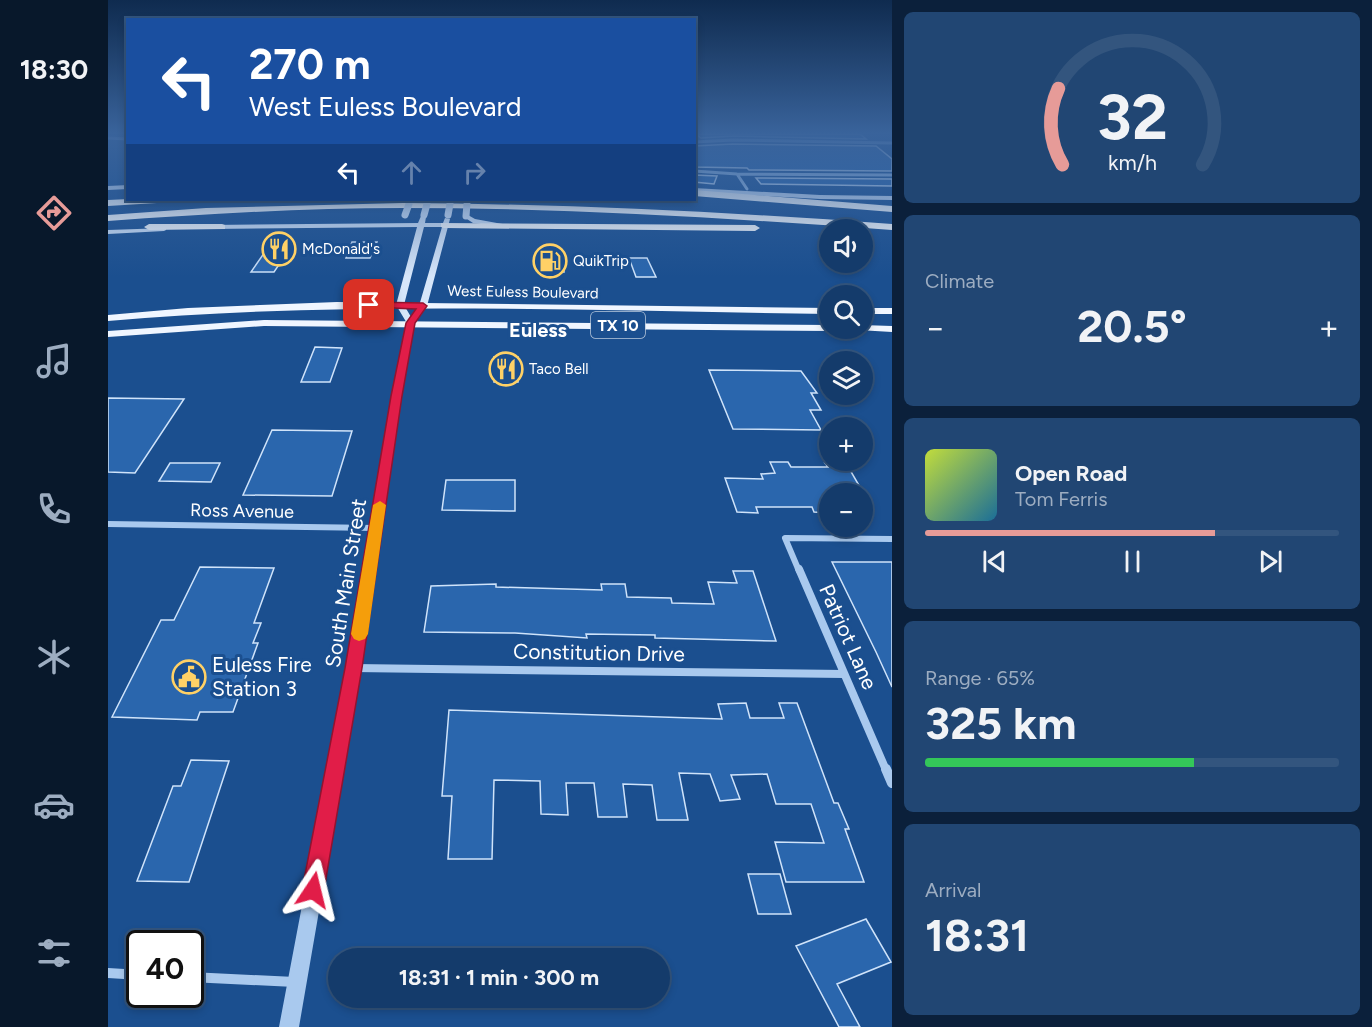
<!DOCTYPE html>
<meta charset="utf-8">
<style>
body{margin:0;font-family:Figtree,sans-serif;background:#214673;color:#f1f3f6;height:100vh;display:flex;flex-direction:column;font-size:22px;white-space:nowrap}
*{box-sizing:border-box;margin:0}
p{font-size:20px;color:#9dadc1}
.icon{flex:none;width:33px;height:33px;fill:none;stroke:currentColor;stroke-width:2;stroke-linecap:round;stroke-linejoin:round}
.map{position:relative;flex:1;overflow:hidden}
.panel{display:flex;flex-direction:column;gap:12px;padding:12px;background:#0b203b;width:480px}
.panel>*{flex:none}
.guide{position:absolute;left:18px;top:18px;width:570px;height:183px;border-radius:0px;box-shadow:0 3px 9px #0003,0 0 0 2px #33557e;background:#1a4fa0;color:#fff;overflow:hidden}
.controls{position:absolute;left:711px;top:219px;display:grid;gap:12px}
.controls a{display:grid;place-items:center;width:54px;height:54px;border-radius:50%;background:#143b6b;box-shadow:0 3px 9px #0003,0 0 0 2px #33557e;font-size:30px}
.speed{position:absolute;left:18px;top:930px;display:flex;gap:12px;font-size:30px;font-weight:700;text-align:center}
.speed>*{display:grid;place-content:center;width:78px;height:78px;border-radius:50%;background:#143b6b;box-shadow:0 3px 9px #0003,0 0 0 2px #33557e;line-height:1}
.speed .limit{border:3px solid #111;border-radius:9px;background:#fff;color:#111}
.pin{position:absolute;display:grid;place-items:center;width:51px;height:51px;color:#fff;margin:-26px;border-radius:12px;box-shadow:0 3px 9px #0006}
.me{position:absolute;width:66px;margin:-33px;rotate:10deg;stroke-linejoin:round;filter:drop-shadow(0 0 4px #0008)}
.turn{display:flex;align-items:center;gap:21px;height:126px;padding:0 24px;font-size:27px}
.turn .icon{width:78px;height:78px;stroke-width:2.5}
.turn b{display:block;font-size:42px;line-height:51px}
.lanes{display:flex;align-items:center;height:57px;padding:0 24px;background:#0003;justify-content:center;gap:30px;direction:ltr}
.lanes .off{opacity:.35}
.big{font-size:45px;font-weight:700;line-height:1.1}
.panel .tile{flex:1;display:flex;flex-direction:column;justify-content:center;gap:9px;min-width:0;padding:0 21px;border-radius:9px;background:#214673}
.panel .dial{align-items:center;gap:0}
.dial svg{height:156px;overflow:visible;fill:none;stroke:#33557e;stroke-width:7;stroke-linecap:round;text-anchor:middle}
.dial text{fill:#f1f3f6;stroke:none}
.song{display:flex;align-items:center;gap:18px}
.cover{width:72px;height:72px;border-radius:9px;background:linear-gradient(135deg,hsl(70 70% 55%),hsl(200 70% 35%))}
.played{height:6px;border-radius:3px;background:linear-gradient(90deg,#e69b98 70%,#33557e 70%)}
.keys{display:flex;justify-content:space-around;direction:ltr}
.heat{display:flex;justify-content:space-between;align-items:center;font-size:33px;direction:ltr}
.charge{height:9px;border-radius:4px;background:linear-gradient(90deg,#34c759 65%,#33557e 0)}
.trip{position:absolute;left:220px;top:948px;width:342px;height:60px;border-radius:30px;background:#143b6b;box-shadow:0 3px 9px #0003,0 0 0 2px #33557e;font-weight:700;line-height:60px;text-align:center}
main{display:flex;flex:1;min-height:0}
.tab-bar{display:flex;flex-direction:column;width:108px;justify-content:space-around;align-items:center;background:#08182b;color:#9dadc1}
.tab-bar .icon{width:42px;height:42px}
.tab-bar .current{color:#e69b98}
.tab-bar b{font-size:27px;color:#f1f3f6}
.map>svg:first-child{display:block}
.building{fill:#2a66ad;stroke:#cfe3fa;stroke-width:1.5}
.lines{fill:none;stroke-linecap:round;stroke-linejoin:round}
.minor-far3{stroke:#a9c9ee;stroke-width:3}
.minor-far2{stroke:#a9c9ee;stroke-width:6}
.minor-far1{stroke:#a9c9ee;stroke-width:8}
.minor{stroke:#a9c9ee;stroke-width:10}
.tertiary{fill:#a9c9ee;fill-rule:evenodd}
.secondary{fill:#d6e6fa;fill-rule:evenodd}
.primary{fill:#f0f6ff;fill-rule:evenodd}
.motorway{fill:#fff;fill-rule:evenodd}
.secondary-bridge-far1{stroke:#d6e6fa;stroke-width:5}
.secondary-bridge{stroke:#d6e6fa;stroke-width:7}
.route{fill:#e11d48;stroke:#92132f;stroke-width:1.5}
.slow{fill:#f59e0b}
.labels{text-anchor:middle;stroke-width:6;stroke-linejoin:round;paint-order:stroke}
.far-poi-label{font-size:15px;fill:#fff;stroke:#1b4f8f;text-anchor:start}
.far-street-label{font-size:15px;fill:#fff;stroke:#1b4f8f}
.shield{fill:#1b4f8f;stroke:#bbcadd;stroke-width:1.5}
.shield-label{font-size:16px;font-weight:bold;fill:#fff}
.street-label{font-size:18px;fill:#fff;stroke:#1b4f8f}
.far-district-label{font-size:20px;font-weight:bold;fill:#fff;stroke:#1b4f8f}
.near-street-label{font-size:21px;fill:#fff;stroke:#1b4f8f}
.near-poi-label{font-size:21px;fill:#fff;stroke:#1b4f8f;text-anchor:start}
</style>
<main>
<nav class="tab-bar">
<b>18:30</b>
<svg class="icon current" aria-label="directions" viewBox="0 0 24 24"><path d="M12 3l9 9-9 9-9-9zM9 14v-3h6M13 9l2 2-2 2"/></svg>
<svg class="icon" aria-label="music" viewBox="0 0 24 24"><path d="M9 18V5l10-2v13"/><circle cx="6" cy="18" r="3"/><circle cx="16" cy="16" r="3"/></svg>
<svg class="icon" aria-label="phone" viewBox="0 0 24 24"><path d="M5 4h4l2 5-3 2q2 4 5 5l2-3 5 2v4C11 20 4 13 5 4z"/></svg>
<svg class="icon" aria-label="climate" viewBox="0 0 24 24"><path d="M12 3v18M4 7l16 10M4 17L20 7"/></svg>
<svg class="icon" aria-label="car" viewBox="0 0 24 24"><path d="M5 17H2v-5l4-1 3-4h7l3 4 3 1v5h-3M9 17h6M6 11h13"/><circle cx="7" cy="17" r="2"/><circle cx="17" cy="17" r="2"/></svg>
<svg class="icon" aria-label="filters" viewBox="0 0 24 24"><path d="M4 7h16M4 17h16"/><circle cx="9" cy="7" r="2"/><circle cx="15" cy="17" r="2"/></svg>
</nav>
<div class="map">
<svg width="784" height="1027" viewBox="0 0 784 1027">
<rect width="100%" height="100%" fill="#1b4f8f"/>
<path class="building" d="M588,134h164l6,5 -133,-3 -32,2z
M625,144l143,2 16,13v12l-143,-1 -2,-2 -53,-1v-21z
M586,175l23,1 -3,8 -20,-2z
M648,178l136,1v7l-131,-2z
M244,242h25l-7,16h-24z
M161,246l22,1 -17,25h-23z
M430,252l24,1 2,19 -26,-1z
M521,258h18l9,19h-20z
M207,347l27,1 -12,34h-29z
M386,357h24v25h-24z
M601,370l92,1 16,22h-6l10,17h-11l11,20 -88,-1z
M0,398l76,1 -49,74 -27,-1z
M164,430l80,1 -20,65 -89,-1z
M662,462h18l3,5h37l-3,-4h21l18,31h-34v19l-16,-1 -2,-5h-56l2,6 -21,-1 -12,-34 38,1 -2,-5 14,-1z
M62,463h50l-9,19 -52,-1z
M338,480h69v31l-73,-1z
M724,562h60v125l-16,-35z
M92,567l74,1 -20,55h7l-8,20h5l-25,69h-33l-3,8 -85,-3 49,-97h13z
M625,571h20l23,70 -121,-3v-3l-69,-1 1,4 -72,-5 -91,-1 7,-46 65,-2v3l106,3 -1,-6h24l2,13 44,1 1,5 42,1 -6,-22 29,1z
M638,703l4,15h34l-5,-15h18l37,100h4l11,26h-4l19,53h-78l-11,-40 49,1 -13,-39h-35l-9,-30 -36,1 9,24 -20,2 -10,-27 -31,-1 9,47h-31l-5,-35 -29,-1 4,33h-29l-4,-34h-28l2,32 -27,-1 -1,-33 -46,-1 -2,79h-44l4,-63h-10l7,-86 273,9 -4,-15z
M83,760l38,1 -40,121 -52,-1 36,-95h8z
M640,874h32l11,40h-33z
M758,919l25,43 -54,22 23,43h-21l-43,-81z"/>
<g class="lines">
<path class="minor-far3" d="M0,138l20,1
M586,142l39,-2 159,3
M586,171l43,3 155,1
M629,174l10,15"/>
<path class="minor-far2" d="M0,524l268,4
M691,571l-14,-33 107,1"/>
<path class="minor-far1" d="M691,569l87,201
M246,668l490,6"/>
<path class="minor" d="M778,769l6,14
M0,973l32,2
M82,977l105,5"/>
<path class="tertiary" d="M300,321l7,2 -18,91 -36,254 -62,359h-20l68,-359 42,-254z"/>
<path class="secondary" d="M20,185v4l-20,1v-4z
M586,188l126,7 72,1v4l-72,-1 -126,-7z
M356,215h4l7,4 33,6 -3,2 -32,-4 -9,-6z
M313,216l5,1 -1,6h18l2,-5 5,1 -23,87 -13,19h-6l-12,-20 21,-78 -208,2 -3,-2 3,-2 209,-2zM316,227h18l-23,79 -8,11 -7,-12z
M58,228v2l-2,1 -56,3v-4z"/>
<path class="primary" d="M229,302l493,6v6c-241,-3 -482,-14 -722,7v-6l80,-7z
M754,308h30v6h-30z
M156,320l566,5v3h5l-5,3 -566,-5 -156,11v-6z
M754,325l30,1v6l-34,-2 -1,-2h5z"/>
<path class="motorway" d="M586,190l198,16v6l-198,-16z
M20,199l33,1 -4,3 -49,3v-6z
M295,203c163,1 326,9 489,21v6c-163,-12 -326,-22 -489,-22 -99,0 -197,6 -295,13v-6l98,-7z
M333,223l314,2 5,3 -5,3 -311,-3 -3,-1z
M114,224l3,1v4l-76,1 -5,-3 5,-3z"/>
<path class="secondary-bridge-far1" d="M300,206l2,-6
M319,206l1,-6
M342,206l1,-6
M359,206l1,-6"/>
<path class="secondary-bridge" d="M297,215l4,-11
M316,215l3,-11
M340,215l2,-11
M358,216l1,-12"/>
</g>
<linearGradient id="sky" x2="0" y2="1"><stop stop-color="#0f2b4f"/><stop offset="0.48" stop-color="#39639b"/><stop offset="1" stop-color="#39639b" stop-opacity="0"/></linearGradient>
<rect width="784" height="277" fill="url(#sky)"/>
<path class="route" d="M261,302l54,1 4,3 -12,17 -13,73 -40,272 -38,222 -4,8 -7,3 -8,-3 -3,-8 43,-222 46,-272 15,-73 10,-14 -50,-2v-4z"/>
<path class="slow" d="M272,501l6,4 -18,129 -3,5 -6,2 -5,-2 -3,-5 22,-129z"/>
<defs>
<g id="restaurant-ring" transform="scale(1.725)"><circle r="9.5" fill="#1b4f8f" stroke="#ffd166" stroke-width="1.5"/><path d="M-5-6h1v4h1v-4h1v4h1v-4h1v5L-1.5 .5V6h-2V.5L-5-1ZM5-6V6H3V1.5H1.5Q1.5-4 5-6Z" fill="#ffd166"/></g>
<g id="fuel-ring" transform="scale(1.725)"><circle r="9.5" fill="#1b4f8f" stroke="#ffd166" stroke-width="1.5"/><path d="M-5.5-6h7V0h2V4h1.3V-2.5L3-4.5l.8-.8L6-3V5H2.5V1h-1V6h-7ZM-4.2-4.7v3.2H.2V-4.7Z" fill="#ffd166"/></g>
<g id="civic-ring" transform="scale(1.725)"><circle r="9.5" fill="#1b4f8f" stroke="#ffd166" stroke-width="1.5"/><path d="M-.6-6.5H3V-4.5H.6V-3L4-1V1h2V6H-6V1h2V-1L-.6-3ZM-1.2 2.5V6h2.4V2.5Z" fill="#ffd166"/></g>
</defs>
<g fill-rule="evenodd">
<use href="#restaurant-ring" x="171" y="249"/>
<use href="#fuel-ring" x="442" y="261"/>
<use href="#restaurant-ring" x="398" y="369"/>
<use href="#civic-ring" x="81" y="677"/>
</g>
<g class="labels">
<g class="far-poi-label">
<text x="194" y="254">McDonald's</text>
<text x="465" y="266">QuikTrip</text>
<text x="421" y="374">Taco Bell</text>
</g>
<g class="far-street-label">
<text transform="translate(415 292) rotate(1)" y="5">West Euless Boulevard</text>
</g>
<rect class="shield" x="483" y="312" width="54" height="26" rx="4.5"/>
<g class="shield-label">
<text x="510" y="331">TX 10</text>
</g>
<g class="street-label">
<text transform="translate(134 511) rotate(1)" y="6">Ross Avenue</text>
</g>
<g class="far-district-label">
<text x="430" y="337">Euless</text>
</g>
<g class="near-street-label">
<text transform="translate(238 583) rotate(-81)" y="7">South Main Street</text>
<text transform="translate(740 637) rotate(66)" y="7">Patriot Lane</text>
<text transform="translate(491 653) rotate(1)" y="7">Constitution Drive</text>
</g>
<g class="near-poi-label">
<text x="104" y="672">Euless Fire<tspan x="104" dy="24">Station 3</tspan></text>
</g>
</g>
</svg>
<div class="controls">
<a><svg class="icon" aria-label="sound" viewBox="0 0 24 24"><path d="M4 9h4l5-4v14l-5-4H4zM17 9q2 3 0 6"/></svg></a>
<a><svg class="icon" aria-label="search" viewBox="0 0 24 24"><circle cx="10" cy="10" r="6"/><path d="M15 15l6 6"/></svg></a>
<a><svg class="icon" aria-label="layers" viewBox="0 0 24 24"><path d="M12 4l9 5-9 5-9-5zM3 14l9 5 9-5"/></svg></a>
<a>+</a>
<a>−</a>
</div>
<div class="speed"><div class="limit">40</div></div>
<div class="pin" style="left:261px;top:305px;background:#d93025"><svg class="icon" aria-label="arrive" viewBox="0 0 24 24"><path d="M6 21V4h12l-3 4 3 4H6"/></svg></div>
<svg class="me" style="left:205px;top:890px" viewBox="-20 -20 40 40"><path d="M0-17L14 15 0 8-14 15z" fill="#e11d48" stroke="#fff" stroke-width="4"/></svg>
<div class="trip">18:31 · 1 min · 300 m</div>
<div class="guide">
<div class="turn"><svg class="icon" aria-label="left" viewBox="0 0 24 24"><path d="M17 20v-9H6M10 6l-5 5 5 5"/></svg><div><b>270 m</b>West Euless Boulevard</div></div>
<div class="lanes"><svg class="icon" aria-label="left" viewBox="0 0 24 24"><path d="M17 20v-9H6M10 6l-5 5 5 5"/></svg><svg class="icon off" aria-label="ahead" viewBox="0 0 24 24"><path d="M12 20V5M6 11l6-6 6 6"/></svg><svg class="icon off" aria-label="right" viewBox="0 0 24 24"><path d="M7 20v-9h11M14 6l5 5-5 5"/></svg></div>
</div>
</div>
<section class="panel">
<div class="tile dial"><svg viewBox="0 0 100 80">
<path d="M14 69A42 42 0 1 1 86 69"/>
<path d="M14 69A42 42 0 0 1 12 30" stroke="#e69b98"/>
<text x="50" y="56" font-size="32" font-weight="700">32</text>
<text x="50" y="72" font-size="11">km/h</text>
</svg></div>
<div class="tile"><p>Climate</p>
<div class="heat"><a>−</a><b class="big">20.5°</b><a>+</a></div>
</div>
<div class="tile">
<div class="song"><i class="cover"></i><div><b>Open Road</b><p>Tom Ferris</p></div></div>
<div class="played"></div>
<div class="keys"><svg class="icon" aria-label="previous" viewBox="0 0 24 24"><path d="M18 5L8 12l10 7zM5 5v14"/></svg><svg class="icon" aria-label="pause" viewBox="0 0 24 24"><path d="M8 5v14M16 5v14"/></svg><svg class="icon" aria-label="next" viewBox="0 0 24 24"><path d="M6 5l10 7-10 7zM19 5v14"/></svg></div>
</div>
<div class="tile"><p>Range · 65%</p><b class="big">325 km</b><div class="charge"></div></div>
<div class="tile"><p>Arrival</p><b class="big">18:31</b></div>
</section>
</main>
